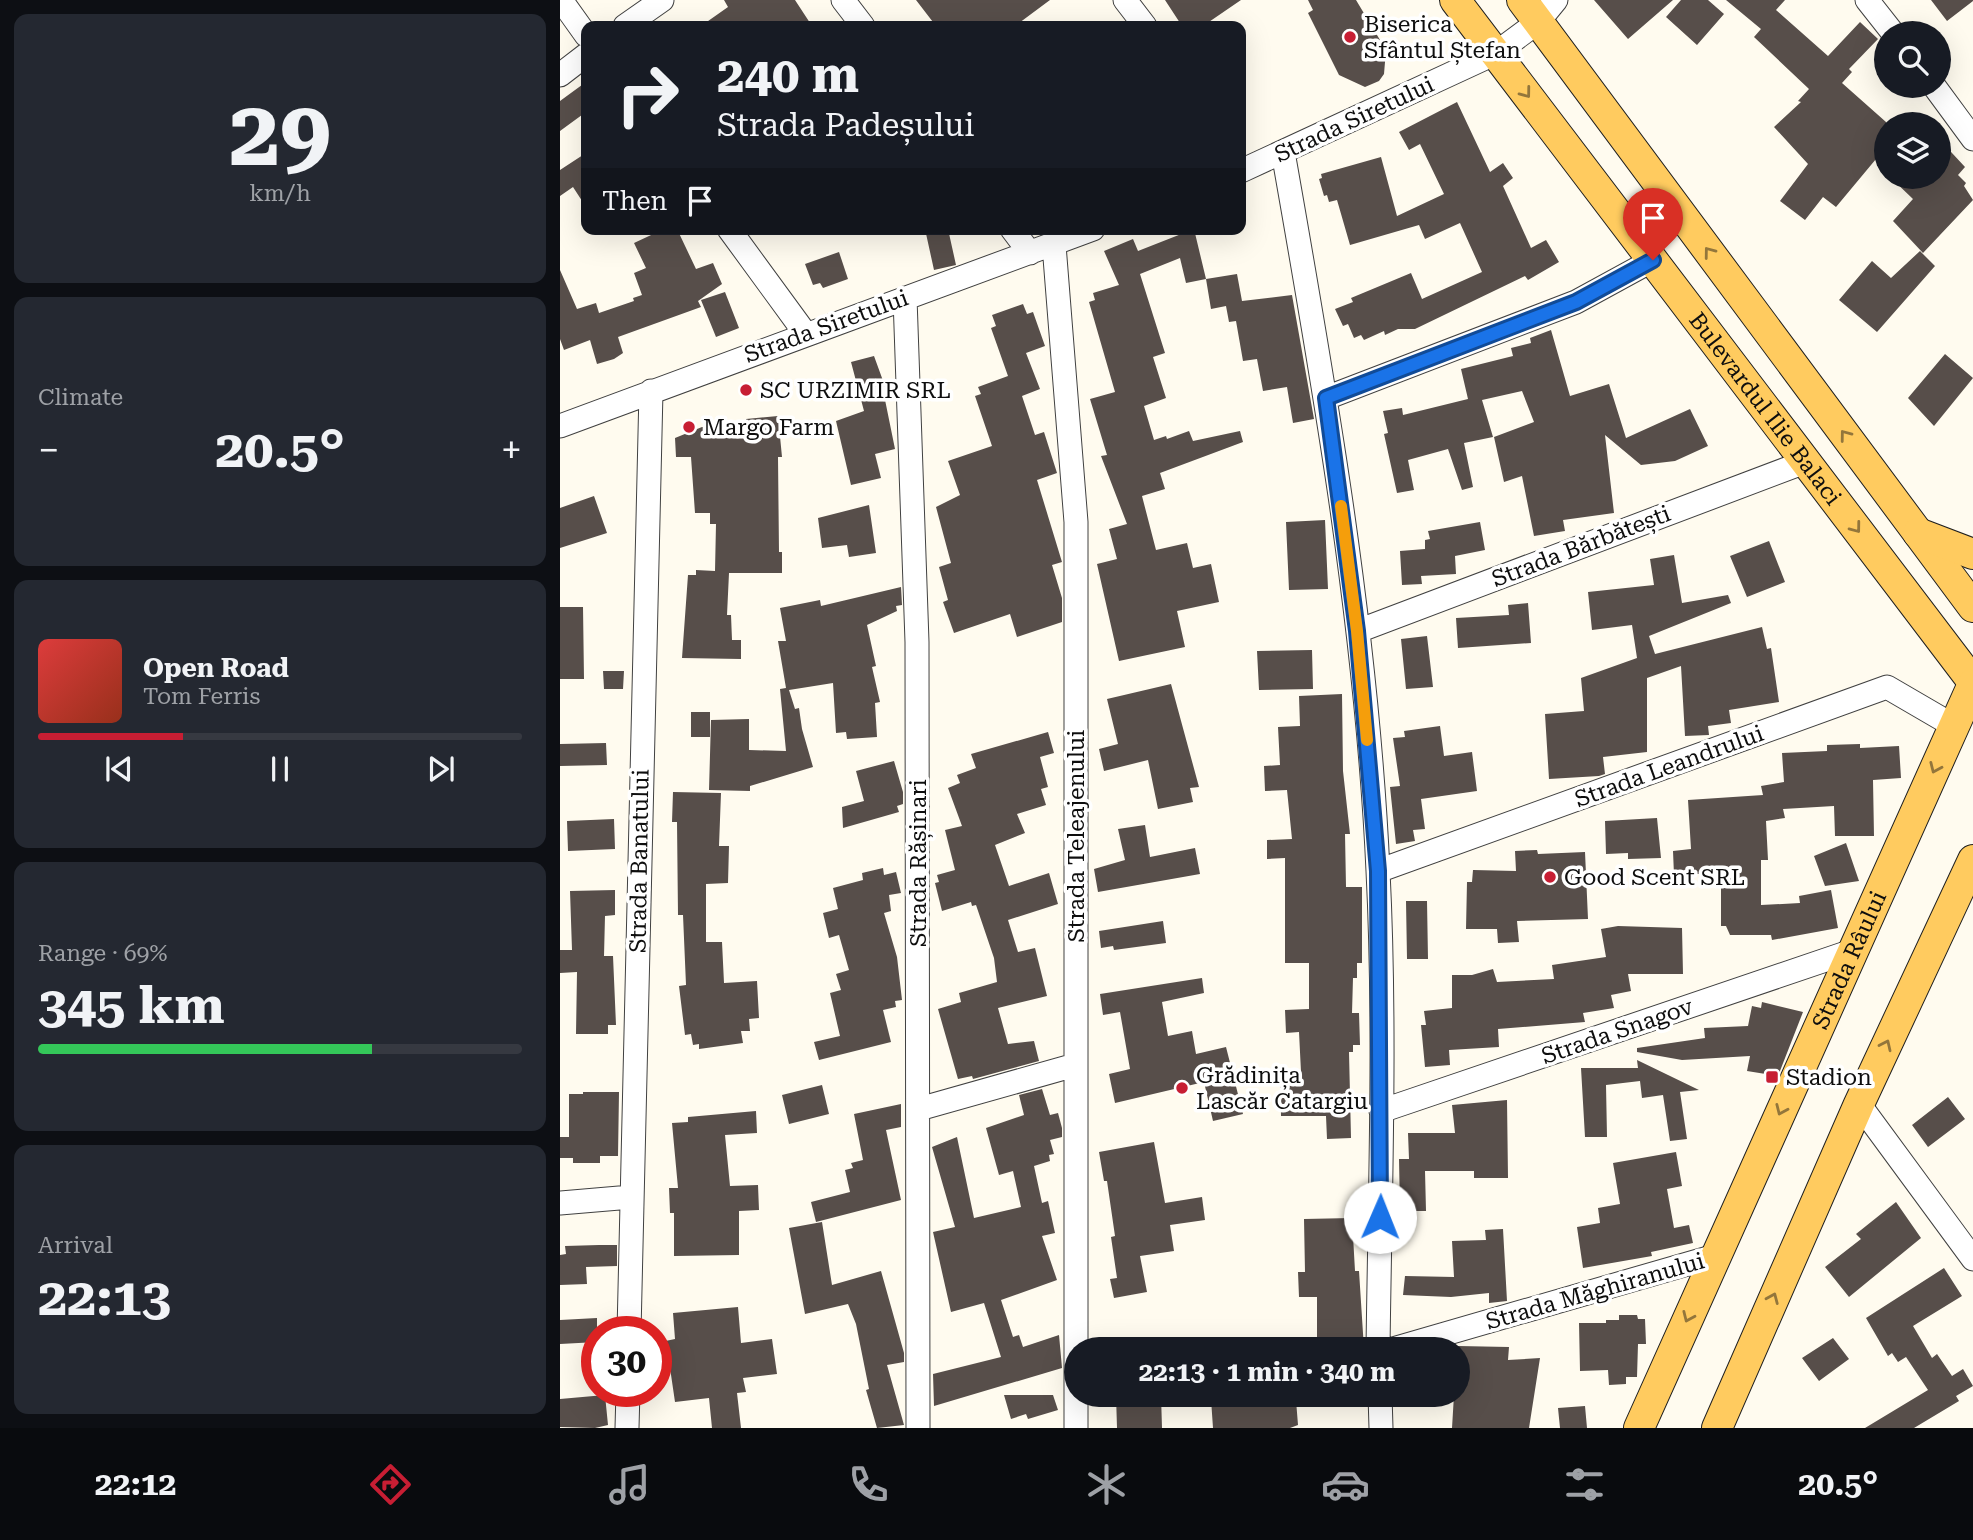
<!DOCTYPE html>
<meta charset="utf-8">
<style>
body{margin:0;font-family:"Roboto Serif",serif;background:#242831;color:#f1f3f6;height:100vh;display:flex;flex-direction:column;font-size:26px;white-space:nowrap}
*{box-sizing:border-box;margin:0}
p{font-size:23px;color:#9ea1a6}
.icon{flex:none;width:38px;height:38px;fill:none;stroke:currentColor;stroke-width:2;stroke-linecap:round;stroke-linejoin:round}
.map{position:relative;flex:1;overflow:hidden}
.side{display:flex;flex-direction:column;gap:14px;padding:14px;background:#0d0f14;width:560px}
.side>*{flex:none}
.top-card{position:absolute;left:21px;top:21px;width:665px;height:214px;border-radius:14px;box-shadow:0 7px 28px #0002;background:#171b24;color:#f1f3f6;overflow:hidden}
.controls{position:absolute;left:1314px;top:21px;display:grid;gap:14px}
.controls a{display:grid;place-items:center;width:77px;height:77px;border-radius:50%;background:#171b24;box-shadow:0 7px 28px #0002;font-size:35px}
.speed{position:absolute;left:21px;top:1316px;display:flex;gap:14px;font-size:35px;font-weight:700;text-align:center}
.speed>*{display:grid;place-content:center;width:91px;height:91px;border-radius:50%;background:#171b24;box-shadow:0 7px 28px #0002;line-height:1}
.speed .limit{border:10px solid #d22;background:#fff;color:#111}
.pin{position:absolute;display:grid;place-items:center;width:60px;height:60px;color:#fff;margin:-72px -30px;border-radius:50% 50% 50% 0;rotate:-45deg;box-shadow:0 0 7px #0007}
.pin .icon{rotate:45deg}
.me{position:absolute;width:77px;margin:-38px;rotate:1deg;stroke-linejoin:round;filter:drop-shadow(0 0 5px #0008)}
.turn{display:flex;align-items:center;gap:24px;height:147px;padding:0 21px;font-size:32px}
.turn .icon{width:91px;height:91px;stroke-width:2.5}
.turn b{display:block;font-size:49px;line-height:60px}
.then{display:flex;align-items:center;height:66px;padding:0 21px;background:#0003;gap:14px;font-size:26px}
.big{font-size:52px;font-weight:700;line-height:1.1}
.side .tile{flex:1;display:flex;flex-direction:column;justify-content:center;gap:10px;min-width:0;padding:0 24px;border-radius:14px;background:#242831}
.side .dial{align-items:center;gap:0}
.dial b{font-size:91px;line-height:1}
.song{display:flex;align-items:center;gap:21px}
.cover{width:84px;height:84px;border-radius:10px;background:linear-gradient(135deg,hsl(0 70% 55%),hsl(10 70% 35%))}
.played{height:7px;border-radius:4px;background:linear-gradient(90deg,#c71e33 30%,#363941 30%)}
.keys{display:flex;justify-content:space-around;direction:ltr}
.heat{display:flex;justify-content:space-between;align-items:center;font-size:38px;direction:ltr}
.charge{height:10px;border-radius:5px;background:linear-gradient(90deg,#34c759 69%,#363941 0)}
.trip{position:absolute;left:504px;top:1337px;width:406px;height:70px;border-radius:35px;background:#171b24;box-shadow:0 7px 28px #0002;font-weight:700;line-height:70px;text-align:center}
.dock{display:flex;height:112px;justify-content:space-around;align-items:center;background:#090b0e;color:#9ea1a6}
.dock .icon{width:49px;height:49px}
.dock .selected{color:#c71e33}
.dock b{font-size:32px;color:#f1f3f6}
main{display:flex;flex:1;min-height:0}
.map>svg:first-child{display:block}
.building{fill:#574e4a}
.lines{fill:none;stroke-linecap:round;stroke-linejoin:round}
.minor-casing{stroke:#414141;stroke-width:25}
.major-casing{stroke:#1f1f1f;stroke-width:32}
.minor{stroke:#fff;stroke-width:23}
.major{stroke:#ffcb5f;stroke-width:30}
.oneway{stroke:#93763b}
.route-casing{stroke:#114b97;stroke-width:18}
.route{stroke:#1a73e8;stroke-width:12}
.slow{stroke:#f59e0b;stroke-width:12}
.poi-dot{fill:#c71e33;stroke:#fff;stroke-width:2.5}
.labels{text-anchor:middle;stroke-width:7;stroke-linejoin:round;paint-order:stroke}
.poi-label{font-size:23px;fill:#0e0e0e;stroke:#fff;text-anchor:start}
.street-label{font-size:23px;fill:#0e0e0e;stroke:#fff}
</style>
<main>
<section class="side">
<div class="tile dial"><b>29</b><p>km/h</p></div>
<div class="tile"><p>Climate</p>
<div class="heat"><a>−</a><b class="big">20.5°</b><a>+</a></div>
</div>
<div class="tile">
<div class="song"><i class="cover"></i><div><b>Open Road</b><p>Tom Ferris</p></div></div>
<div class="played"></div>
<div class="keys"><svg class="icon" aria-label="previous" viewBox="0 0 24 24"><path d="M18 5L8 12l10 7zM5 5v14"/></svg><svg class="icon" aria-label="pause" viewBox="0 0 24 24"><path d="M8 5v14M16 5v14"/></svg><svg class="icon" aria-label="next" viewBox="0 0 24 24"><path d="M6 5l10 7-10 7zM19 5v14"/></svg></div>
</div>
<div class="tile"><p>Range · 69%</p><b class="big">345 km</b><div class="charge"></div></div>
<div class="tile"><p>Arrival</p><b class="big">22:13</b></div>
</section>
<div class="map">
<svg width="1413" height="1428" viewBox="0 0 1413 1428">
<rect width="100%" height="100%" fill="#fffbef"/>
<path class="building" d="M164,0h71l17,26h-111l27,-19z
M356,0h134l-35,26h-79z
M605,0h76l-38,26h-21z
M748,0h48l30,50 -2,24 -5,7 -14,6 -26,-12 -31,-62 5,-3z
M1034,0h79l-45,39z
M1121,0h27l16,14 -27,31 -31,-28z
M1166,0h59l-9,10 52,46 32,-34 18,17 -29,30 3,3 -10,11 44,39v25l-50,60 -13,-10 -18,23 -25,-19 28,-37 -34,-37 27,-25 -3,-1 11,-12 -55,-52 7,-8z
M1371,0h42v1l-26,20z
M26,82v30l-26,19v-30z
M897,102l33,70 13,-9 10,15 -10,8 28,62 15,-8 13,22 -31,18 -3,-4 -110,53h-17l-13,6 -1,-4 -20,9 -3,-5 -7,3 -6,-14 -5,2 -8,-17 18,-7 -2,-4 60,-25 11,26 60,-27 -22,-49 -35,16 -6,-14 -69,20 -13,-45 -8,2 -2,-7 -3,1 -5,-17 3,-1 -1,-4 60,-17 16,59 47,-22 -24,-50 -11,6 -10,-18z
M1379,139l26,28 -7,8 8,8 -2,3 9,14 -50,53 -30,-32 20,-22 -23,-22h49z
M26,153v54l-13,-20 -13,9v-26z
M104,229h13l19,40 17,-6 9,21 -24,17 3,6 -83,30 5,16 -9,6 -17,5 -7,-24 -26,10 -4,-11v-69l17,39 19,-6 3,10 35,-12 -1,-3 9,-3 -8,-22 12,-5 -12,-25z
M365,229h23l8,36 -22,5z
M634,229l12,50 -20,4 -6,-25 -40,16 25,79 -12,4 13,41 -22,8 10,34 12,-4 1,3 22,-8 4,10 47,-10 3,11 -83,31 5,16 -23,7 14,54 31,-7 6,25 18,-4 8,38 -42,9 8,36 -66,14 -22,-97 20,-5 -8,-30 18,-5 -26,-68 6,-1 -17,-56 25,-7 -26,-90 6,-2 -2,-7 26,-8 -15,-34 29,-12 5,12z
M1360,251l15,15 -58,66 -38,-32 33,-39 19,17z
M279,252l9,27 -25,9 -3,-5 -7,2 -8,-21z
M677,274l5,27 50,-6 22,124 -21,4 -6,-36 -24,4 -6,-32 -14,2 -7,-40 -7,1 -3,-16 -15,3 -5,-30z
M165,292l14,36 -23,9 -15,-37z
M463,304l4,10 6,-2 12,34 -19,7 14,36 -18,7 13,39 9,-3 13,41 -20,7 25,82 -10,3 10,33v24l-45,15 -7,-23 -56,19 -11,-31 5,-2 -9,-33 12,-4 -15,-56 24,-12 -12,-34 44,-15 -17,-50 6,-2 -3,-7 30,-11 -17,-48 5,-2 -4,-11z
M991,330l19,66 39,-12 17,54 64,-29 18,37 -33,15 -34,4 -36,-30 9,78 -51,7 2,11 -31,5 -12,-60 -18,6 -10,-45 40,-15 -12,-31 -40,9 11,37 -29,6 9,44 -11,3 -14,-41 -40,11 6,30 -17,3 -13,-59 4,-1 -5,-22 19,-3 1,7 65,-16 -7,-30 52,-13 -2,-8 20,-5 -1,-5z
M1385,354l28,24 -39,48 -26,-28z
M314,356l12,33 -3,1 12,59 -20,5 6,24 -30,7 -15,-64 28,-10 -13,-49z
M218,416l4,41h-4l1,95h3v21h-53l-2,42h4l1,25h9v19l-59,-1 6,-83h8v-5l19,1 1,-47h-6v-11h-15l-4,-56h-15l-1,-19 27,-11h44v-8z
M34,496l13,37 -47,15v-40z
M309,505l7,48 -27,4 -2,-12 -25,3 -4,-30z
M765,520l3,69 -39,1 -3,-68z
M920,522l5,28 -30,6 1,18 -35,2 1,8 -20,1 -2,-34 25,-2v-9l5,-1 -2,-8z
M1209,541l16,41 -38,15 -17,-41z
M1114,555l8,48 46,-8 3,8 -82,33 6,18 107,-27 5,22 4,-1 8,54 -50,8 2,13 -23,3 1,9 -24,1 -4,-70 -34,12v74l-44,5 2,17 -6,2 -50,3 -4,-65 39,-3 -3,-33 56,-20 -5,-33 -40,5 -4,-38 66,-7 -4,-26z
M341,587l1,18 -6,1 1,5 -30,14 9,41 -4,1 8,35 -5,1 2,34 -30,2 -1,-7 -10,1 -3,-50 -44,7 6,19 4,-1 3,21 11,38 -63,19v5l-41,-1 2,-70 38,-1v31l37,1 -6,-62 6,-1 -8,-47h8l-6,-33 40,-8 1,6z
M968,603l3,40 -73,5 -2,-30 53,-3 -1,-10z
M0,607h23l1,72h-24z
M867,636l6,51 -27,2 -5,-50z
M752,650l1,39 -54,1 -2,-39z
M43,671h21l-1,18h-19z
M611,684l28,103 -9,1 3,14 -35,7 -10,-49 -44,11 -5,-22 19,-5 -11,-45z
M782,694l1,77 7,63h-5l1,53h16v76h-5v15h-4l-1,35h7l1,32h-7v7h-4l2,86 -24,1 -1,-23h-45l-1,-43 21,-1 -2,-40 -13,1 -1,-23 24,-1v-46h-24v-105l-18,1v-19l25,-1 -5,-49 -22,1 -1,-25 16,-1 -2,-38 22,-1 -1,-30z
M131,712h19v25h-19z
M880,726l4,30 28,-4 5,39 -56,8 4,30 -12,1 2,11 -19,3 -6,-57 10,-1 -7,-48 12,-1 -1,-6z
M488,732l6,21 -14,4 8,30 -7,2 5,16 -29,9 8,19 -30,12 14,41 40,-13 9,31 -50,16 10,32 17,-4 12,48 -49,12 10,36 26,-3 5,20 -66,18 -1,-3 -14,3 -20,-70 23,-7 -2,-9 38,-11 -3,-24 -18,-53 -4,1 -1,-4 -29,9 -7,-28 4,-1 -2,-7 18,-5 -10,-40 17,-4 -14,-38 12,-5 -3,-8 19,-7 -5,-14z
M46,743l1,22 -47,1v-22z
M1300,744v4l39,-2 2,32 -28,2 1,56h-39l-1,-30 -51,3 2,9 -19,3 2,39h-7v45l39,-2 -1,-7 32,-6 7,38 -66,12 -1,-5h-41l-4,-9h-5v-53l-47,2 -1,-24 18,-2 -3,-49 75,-5 -2,-9 23,-4 -2,-29 45,-2v-6z
M334,761l9,31v12l-6,2 2,6 -56,16 -1,-21 22,-6 -8,-30z
M113,792l48,1 -2,53h10l-1,37 -22,1v58h16l2,41 33,-2 2,37 -10,1 1,12h-9l2,12 -44,6v-5l-6,1 -2,-11 -6,1 -6,-49 7,-1 -3,-70h-5l-1,-93h-5z
M1097,818l4,40 -33,1v-6l-22,1 -1,-33z
M54,819l1,30 -47,2 -1,-30z
M585,825l5,32 45,-9 5,26 -102,18 -4,-23 31,-9 -7,-31z
M1286,843l13,38 -34,5 -11,-30z
M977,850l1,4 47,-2 3,67 -71,2 2,21 -21,1 -1,-14h-31l1,-47h5l1,-12 43,1 -1,-20z
M323,868l1,7 12,-3 5,21 -12,2 2,16 -7,2 13,44 5,43 -7,1 1,6 -13,3 8,32 -72,18 -5,-18 26,-6 -10,-43 11,-3 -5,-16 13,-4 -10,-35 -10,3 -6,-25 15,-4 -5,-21 30,-8 -1,-7z
M55,890v25l-10,1 -1,40h9l3,69h-8v9h-32l1,-62 -17,1v-23h12l-2,-59z
M846,901h21l1,58h-21z
M603,921l3,22 -52,7 -1,-4 -12,2 -2,-17z
M1058,926l64,2 1,46h-55l3,17 -20,4 3,13 -31,5 2,9 -87,7 1,18 -50,3 1,15 -25,2 -4,-42h5l-2,-14 28,-3v-33h20l21,-6 4,13 57,-3 -2,-14 54,-8 -5,-28z
M642,978l2,15 -42,9 6,34 24,-5 4,23 30,-7 17,67 -30,7 -9,-39 -89,21 -6,-29 21,-5 -10,-57 -17,3 -3,-21z
M1202,1002l41,10 -25,64 -31,-5 3,-15 -68,4 -45,-8v-4l68,-10 -1,-10 44,-2 4,-20 9,2z
M1077,1060l62,30 -19,2 7,47 -17,2 -7,-46 -21,3 -2,-17 -34,4 1,52h-22l-4,-69h57z
M262,1085l7,29 -40,10 -7,-29z
M482,1089l8,26 8,-2 4,15v9l-12,3 4,14 -5,1 1,6 -16,5 8,37 6,-2 7,32 -13,3 15,44 -56,20 12,37 6,-2 4,12 36,-12 3,33 -128,38 -1,-32 68,-17 -17,-54 -33,9 -18,-80 22,-5 -23,-80 25,-10 17,81 47,-11 -8,-36 -14,4 -13,-47 38,-13 -5,-20z
M23,1092h36l-1,64h-18v7h-27v-5h-13v-21h9v-43h14z
M1388,1097l17,22 -37,28 -16,-22z
M947,1100l1,78h-34v-7h-49l1,40h-26l-1,-52h10l-1,-26h47l-3,-28z
M341,1104v23l-15,3 15,70 -85,22 -5,-20 39,-10 -5,-22 8,-2 -2,-5 12,-3 -9,-46z
M196,1111l1,22 -32,2 5,51 28,-1 1,25 -20,1v44l-65,1v-43h-4l-1,-25h9l-6,-65 16,-1v-5z
M594,1142l11,61 37,-6 3,23 -35,5 4,26 -34,5 7,36 -33,6 -4,-19 7,-1 -6,-41 4,-1 -8,-55h-3l-5,-29z
M1116,1152l6,34 -15,3 7,39 15,-3 4,18 -42,9 1,4 -69,12 -6,-41 23,-4 -2,-15 22,-4 -7,-41z
M1336,1202l25,36 -72,59 -24,-30 36,-28 -5,-5z
M792,1218l3,53h4l5,78h-47v-52h-18l-1,-25h7l-1,-53z
M262,1222l10,63 49,-14 23,82v9l-17,3 17,60 -27,3 -11,-38 3,-1 -13,-65 -8,-20 -43,10 -16,-86z
M943,1229l4,72 -18,2v-10l-38,4 -48,-2 2,-19 49,1 -2,-36 34,-1 -1,-10z
M39,1245h18v21l-31,1 1,17 -27,1v-30l6,-1 -1,-8z
M1384,1268l18,28 -49,30 19,32 5,-4 15,22 11,-7 10,17 -17,10 3,5 -45,27h-49l63,-38 -22,-33 -8,5 -6,-9 -4,3 -22,-38z
M178,1307l3,36 31,-4 5,35 -34,4 3,14 -9,1 4,35h-29l-3,-30 -34,4 -6,-41 -11,3 -2,-21 19,-4 -2,-26z
M1059,1315h18l1,4h7l1,25h-8l-1,33h-11v7l-17,1 -1,-15 -28,1 -1,-48h27v-3h13z
M37,1318v24l-37,2v-24z
M1273,1338l16,21 -30,22 -17,-23z
M898,1346l51,1 -1,13 32,-2 -11,70h-77l2,-33h4z
M45,1395l3,30 -13,3 -35,-1v-28z
M444,1395h49l5,15 -30,9 -2,-5 -15,5z
M556,1395h45l1,33h-45z
M678,1397v8l58,-5 2,25 -8,3h-77l-2,-29z
M1025,1406l2,22h-27l-2,-20z"/>
<g class="lines">
<g class="minor-casing">
<path id="minor" d="M1,0l25,35
M283,0l20,26
M565,0l20,26
M1307,0l26,33
M65,26l37,-26
M0,75l26,-20
M1374,86l39,53
M723,152c42,238 84,478 95,719 8,159 2,319 0,478
M681,171l255,-118 42,-31 18,-22
M169,229l76,104
M452,229l18,24
M494,245l22,277v906
M345,298l12,344 1,786
M766,398l250,-96 77,-42
M0,426l533,-197
M798,631l447,-169
M818,871l509,-184 67,39
M1299,1104l114,155
M359,1109l156,-44
M821,1111l471,-160
M0,1203l71,-6
M69,1332l22,-941
M833,1349l322,-93
M820,1395l1,33
M67,1428l1,-37"/>
</g>
<g class="major-casing">
<g id="major">
<path id="s1" d="M895,0l518,682"/>
<path d="M962,0l451,607"/>
<path d="M1358,533l55,21"/>
<path id="s2" d="M1079,1428l334,-744"/>
<path d="M1157,1428l142,-324 114,-244"/>
</g>
</g>
<use href="#minor" class="minor"/>
<use href="#major" class="major"/>
</g>
<defs><path id="oneway-chevron" d="M-2-3.5L2.5 0L-2 3.5" fill="none" stroke-width="1.6" stroke-linecap="round" stroke-linejoin="round" transform="scale(1.75)"/></defs>
<g class="oneway">
<use href="#oneway-chevron" transform="translate(966 93) rotate(53)"/>
<use href="#oneway-chevron" transform="translate(1149 252) rotate(-127)"/>
<use href="#oneway-chevron" transform="translate(1285 435) rotate(-127)"/>
<use href="#oneway-chevron" transform="translate(1296 528) rotate(53)"/>
<use href="#oneway-chevron" transform="translate(1375 768) rotate(114)"/>
<use href="#oneway-chevron" transform="translate(1326 1045) rotate(-65)"/>
<use href="#oneway-chevron" transform="translate(1221 1110) rotate(114)"/>
<use href="#oneway-chevron" transform="translate(1213 1298) rotate(-67)"/>
<use href="#oneway-chevron" transform="translate(1128 1317) rotate(114)"/>
</g>
<g class="lines">
<g class="route-casing">
<path id="route" d="M820,1217l-2,-346 -21,-240 -31,-233 250,-96 77,-42"/>
</g>
<use href="#route" class="route"/>
<path class="slow" d="M781,506l16,125 10,109"/>
</g>
<g class="poi-dot">
<circle cx="790" cy="37" r="7"/>
<circle cx="186" cy="390" r="7"/>
<circle cx="129" cy="427" r="7"/>
<circle cx="990" cy="877" r="7"/>
<rect x="1205" y="1070" width="14" height="14" rx="3.5"/>
<circle cx="622" cy="1088" r="7"/>
</g>
<g class="labels">
<g class="poi-label">
<text x="804" y="32">Biserica<tspan x="804" dy="26">Sfântul Ștefan</tspan></text>
<text x="200" y="398">SC URZIMIR SRL</text>
<text x="143" y="435">Margo Farm</text>
<text x="1004" y="885">Good Scent SRL</text>
<text x="636" y="1083">Grădinița<tspan x="636" dy="26">Lascăr Catargiu</tspan></text>
<text x="1226" y="1085">Stadion</text>
</g>
<g class="street-label">
<text transform="translate(794 119) rotate(-25)" y="8">Strada Siretului</text>
<text transform="translate(266 326) rotate(-20)" y="8">Strada Siretului</text>
<text dy="8" stroke="none"><textPath href="#s1" startOffset="513">Bulevardul Ilie Balaci</textPath></text>
<text transform="translate(1021 546) rotate(-21)" y="8">Strada Bărbătești</text>
<text transform="translate(1109 766) rotate(-20)" y="8">Strada Leandrului</text>
<text transform="translate(516 836) rotate(-90)" y="8">Strada Teleajenului</text>
<text transform="translate(79 861) rotate(-89)" y="8">Strada Banatului</text>
<text transform="translate(358 863) rotate(-90)" y="8">Strada Rășinari</text>
<text dy="8" stroke="none"><textPath href="#s2" startOffset="513">Strada Râului</textPath></text>
<text transform="translate(1057 1031) rotate(-19)" y="8">Strada Snagov</text>
<text transform="translate(1035 1291) rotate(-16)" y="8">Strada Măghiranului</text>
</g>
</g>
</svg>
<div class="controls">
<a><svg class="icon" aria-label="search" viewBox="0 0 24 24"><circle cx="10" cy="10" r="6"/><path d="M15 15l6 6"/></svg></a>
<a><svg class="icon" aria-label="layers" viewBox="0 0 24 24"><path d="M12 4l9 5-9 5-9-5zM3 14l9 5 9-5"/></svg></a>
</div>
<div class="speed"><div class="limit">30</div></div>
<div class="pin" style="left:1093px;top:260px;background:#d93025"><svg class="icon" aria-label="arrive" viewBox="0 0 24 24"><path d="M6 21V4h12l-3 4 3 4H6"/></svg></div>
<svg class="me" style="left:820px;top:1217px" viewBox="-20 -20 40 40"><circle r="19" fill="#fff"/><path d="M0-13L10 11 0 6-10 11z" fill="#1a73e8"/></svg>
<div class="trip">22:13 · 1 min · 340 m</div>
<div class="top-card">
<div class="turn"><svg class="icon" aria-label="right" viewBox="0 0 24 24"><path d="M7 20v-9h11M14 6l5 5-5 5"/></svg><div><b>240 m</b>Strada Padeșului</div></div>
<div class="then">Then<svg class="icon" aria-label="arrive" viewBox="0 0 24 24"><path d="M6 21V4h12l-3 4 3 4H6"/></svg></div>
</div>
</div>
</main>
<nav class="dock">
<b>22:12</b>
<svg class="icon selected" aria-label="directions" viewBox="0 0 24 24"><path d="M12 3l9 9-9 9-9-9zM9 14v-3h6M13 9l2 2-2 2"/></svg>
<svg class="icon" aria-label="music" viewBox="0 0 24 24"><path d="M9 18V5l10-2v13"/><circle cx="6" cy="18" r="3"/><circle cx="16" cy="16" r="3"/></svg>
<svg class="icon" aria-label="phone" viewBox="0 0 24 24"><path d="M5 4h4l2 5-3 2q2 4 5 5l2-3 5 2v4C11 20 4 13 5 4z"/></svg>
<svg class="icon" aria-label="climate" viewBox="0 0 24 24"><path d="M12 3v18M4 7l16 10M4 17L20 7"/></svg>
<svg class="icon" aria-label="car" viewBox="0 0 24 24"><path d="M5 17H2v-5l4-1 3-4h7l3 4 3 1v5h-3M9 17h6M6 11h13"/><circle cx="7" cy="17" r="2"/><circle cx="17" cy="17" r="2"/></svg>
<svg class="icon" aria-label="filters" viewBox="0 0 24 24"><path d="M4 7h16M4 17h16"/><circle cx="9" cy="7" r="2"/><circle cx="15" cy="17" r="2"/></svg>
<b>20.5°</b>
</nav>
